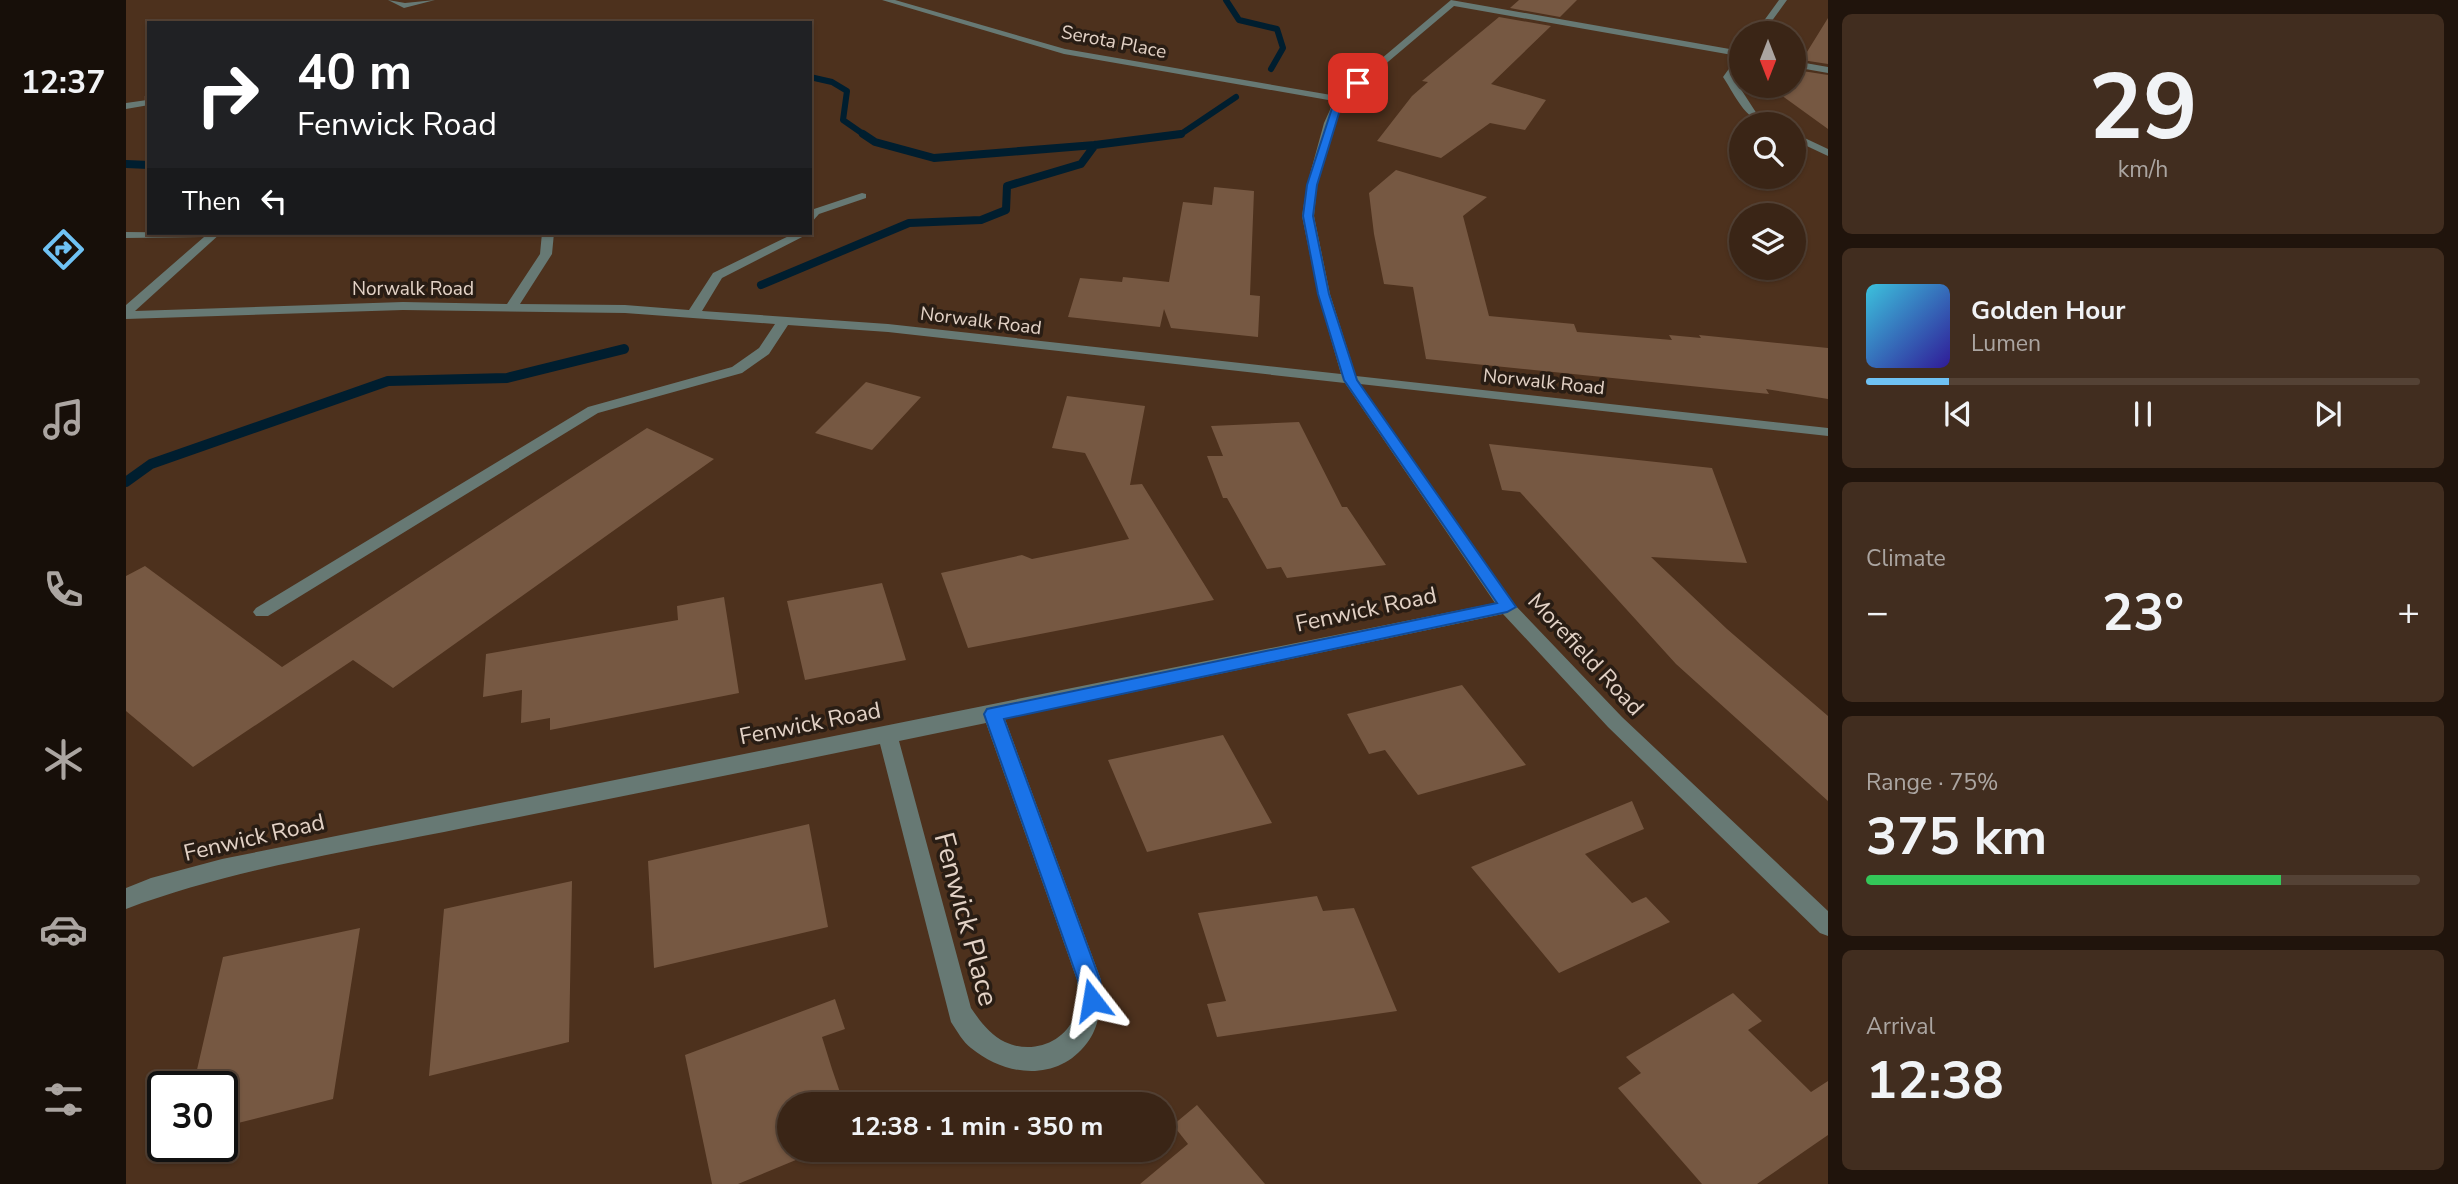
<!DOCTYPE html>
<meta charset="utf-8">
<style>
body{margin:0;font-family:"Nunito Sans",sans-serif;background:#412d1f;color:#f1f3f6;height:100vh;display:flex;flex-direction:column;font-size:26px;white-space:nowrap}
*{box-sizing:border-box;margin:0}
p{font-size:23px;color:#aba5a1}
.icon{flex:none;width:38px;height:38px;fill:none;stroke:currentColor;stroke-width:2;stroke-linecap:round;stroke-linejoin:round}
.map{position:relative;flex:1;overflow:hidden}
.drawer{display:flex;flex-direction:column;gap:14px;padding:14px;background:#20140c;width:630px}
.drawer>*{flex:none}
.guide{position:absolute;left:21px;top:21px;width:665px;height:214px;border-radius:0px;box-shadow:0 2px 5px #0004,0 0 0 2px #544235;background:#202124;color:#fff;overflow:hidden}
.needle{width:46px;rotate:180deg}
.fabs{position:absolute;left:1603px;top:21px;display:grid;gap:14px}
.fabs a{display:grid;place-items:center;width:77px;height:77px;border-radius:50%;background:#3a2516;box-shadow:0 2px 5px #0004,0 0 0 2px #544235;font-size:35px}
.speed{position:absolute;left:21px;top:1071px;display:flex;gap:14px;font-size:35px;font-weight:700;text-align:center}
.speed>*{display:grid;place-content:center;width:91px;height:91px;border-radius:50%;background:#3a2516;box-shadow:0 2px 5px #0004,0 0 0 2px #544235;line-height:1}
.speed .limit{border:4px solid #111;border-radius:10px;background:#fff;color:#111}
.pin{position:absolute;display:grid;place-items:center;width:60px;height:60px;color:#fff;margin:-30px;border-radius:14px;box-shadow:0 4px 10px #0006}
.me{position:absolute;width:77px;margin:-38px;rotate:346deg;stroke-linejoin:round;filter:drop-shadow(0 0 5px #0008)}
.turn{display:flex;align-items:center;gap:24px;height:147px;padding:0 35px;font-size:32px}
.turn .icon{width:91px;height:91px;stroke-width:2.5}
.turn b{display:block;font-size:49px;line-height:60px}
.then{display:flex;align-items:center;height:66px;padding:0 35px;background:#0003;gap:14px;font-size:26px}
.big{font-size:52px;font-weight:700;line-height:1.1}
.drawer .widget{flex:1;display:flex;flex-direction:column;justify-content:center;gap:10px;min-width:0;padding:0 24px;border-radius:10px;background:#412d1f}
.drawer .dial{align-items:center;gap:0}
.dial b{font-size:91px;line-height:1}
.song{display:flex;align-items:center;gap:21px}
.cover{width:84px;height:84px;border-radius:10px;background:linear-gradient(135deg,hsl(190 70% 55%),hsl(250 70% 35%))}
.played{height:7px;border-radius:4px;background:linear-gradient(90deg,#6fc2f4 15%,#544235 15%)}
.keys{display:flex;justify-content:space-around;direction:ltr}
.heat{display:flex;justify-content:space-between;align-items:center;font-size:38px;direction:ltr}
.charge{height:10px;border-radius:5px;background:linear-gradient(90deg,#34c759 75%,#544235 0)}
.trip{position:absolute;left:651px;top:1092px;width:399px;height:70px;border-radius:35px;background:#3a2516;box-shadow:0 2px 5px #0004,0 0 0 2px #544235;font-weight:700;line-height:70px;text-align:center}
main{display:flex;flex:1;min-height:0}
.menu{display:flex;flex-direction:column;width:126px;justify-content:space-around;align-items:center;background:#170f09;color:#aba5a1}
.menu .icon{width:49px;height:49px}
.menu .current{color:#6fc2f4}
.menu b{font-size:32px;color:#f1f3f6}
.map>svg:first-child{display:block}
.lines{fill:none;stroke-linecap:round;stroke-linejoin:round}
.stream-far2{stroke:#001e2f;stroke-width:6}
.stream-far1{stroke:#001e2f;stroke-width:8}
.stream{stroke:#001e2f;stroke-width:10}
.building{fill:#765842}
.minor-tunnel{stroke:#644936;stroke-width:9;stroke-dasharray:9 4.5;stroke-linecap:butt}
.minor{fill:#677974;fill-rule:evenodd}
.route{fill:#1a73e8;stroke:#114b97;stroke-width:2}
.labels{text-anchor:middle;stroke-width:7;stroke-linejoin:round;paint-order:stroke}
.far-street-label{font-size:19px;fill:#e3d2c6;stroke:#291d14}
.street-label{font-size:23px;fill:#e3d2c6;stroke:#291d14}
.near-street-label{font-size:28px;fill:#e3d2c6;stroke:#291d14}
</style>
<main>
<nav class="menu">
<b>12:37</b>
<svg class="icon current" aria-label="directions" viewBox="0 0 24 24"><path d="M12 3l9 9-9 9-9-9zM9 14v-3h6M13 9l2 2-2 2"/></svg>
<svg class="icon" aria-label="music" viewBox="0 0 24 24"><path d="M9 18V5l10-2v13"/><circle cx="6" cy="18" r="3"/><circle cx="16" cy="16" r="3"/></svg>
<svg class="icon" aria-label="phone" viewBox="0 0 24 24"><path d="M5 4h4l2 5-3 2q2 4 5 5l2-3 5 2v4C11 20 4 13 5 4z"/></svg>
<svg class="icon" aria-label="climate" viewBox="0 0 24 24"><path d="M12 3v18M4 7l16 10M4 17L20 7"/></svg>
<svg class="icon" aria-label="car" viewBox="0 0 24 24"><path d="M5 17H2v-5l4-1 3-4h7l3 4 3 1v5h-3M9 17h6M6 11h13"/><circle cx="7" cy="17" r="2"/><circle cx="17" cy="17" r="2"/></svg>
<svg class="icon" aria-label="filters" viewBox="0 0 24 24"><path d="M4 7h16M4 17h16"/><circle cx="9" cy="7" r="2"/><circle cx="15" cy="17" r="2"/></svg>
</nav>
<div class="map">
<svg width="1702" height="1184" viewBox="0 0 1702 1184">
<rect width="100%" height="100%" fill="#4d311d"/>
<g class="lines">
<path class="stream-far2" d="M1100,0l13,20 38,9 6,19 -12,21
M684,77l22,5 15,9 -4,29 23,16
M1042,136l13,-2 55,-37"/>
<path class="stream-far1" d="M737,134l12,8 59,16 161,-13 86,-11
M0,164l23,1
M635,285l148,-62 72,-3 25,-10 1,-24 74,-22 14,-19"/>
<path class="stream" d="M0,482l25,-18 237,-83 119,-3 117,-29"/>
</g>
<path class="building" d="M1393,0h58l-17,17 -50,-9z
M1373,17l52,9 -60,58 55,16 -21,30 -35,-7 -49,35 -64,-17 35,-45 16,-14 -6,-1z
M1702,18v46l-26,-4z
M1670,70l32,5v54l-47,-34 5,-9h8z
M1270,170l91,27 -24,19 26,100 85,8 3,8 95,8 -3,-5 32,3 -2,-3 129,13v51l-62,-10 3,5 -343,-35 -13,-72 -29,-3 -10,-50 -5,-41z
M1088,187l40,4 -4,104 10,1 -2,41 -87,-9 -7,-19 -4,18 -92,-10 12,-39 42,4 1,-5 46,5 14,-80 29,3z
M740,382l55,15 -49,53 -57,-17z
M941,396l78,10 -15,79 12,-1 72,116 -246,48 -27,-75 81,-18 10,4 97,-20 -44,-86 -33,-5z
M1173,422l43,85h5l39,58 -99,13 -6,-11 -14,2 -40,-71h-4l-16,-42h16l-12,-30z
M521,428l67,31 -321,229 -40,-28 -160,107 -67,-56v-135l19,-10 137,101z
M1363,444l223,24 35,95 -96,-6 76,72 101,87v85l-152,-137 -156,-172 -18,-2z
M756,583l24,77 -101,20 -18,-79z
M598,597l15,96 -189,37v-12l-29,5 1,-33 -39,7 3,-43 192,-34 -1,-14z
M1336,685l64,80 -108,30 -33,-45 -16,4 -22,-40z
M1097,735l49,88 -125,29 -39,-92z
M1506,801l12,28 -59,25 47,49 14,-6 24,25 -111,51 -88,-106z
M683,824l19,103 -174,41 -6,-107z
M446,881l-3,161 -140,34 15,-167z
M1191,896l6,15 31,-3 43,103 -180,26 -10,-33 19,-3 -28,-88z
M234,928l-27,171 -111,28v-40h-29l30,-130z
M1607,993l29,28 -14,9 63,62 17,-11v54l-71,49h-55l-84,-96 23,-15 -15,-16z
M709,999l10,30 -23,8 10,32 11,32 22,-8 3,11h-79v46h31l-82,34h-26l-27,-129z
M1071,1105l68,79h-125l48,-40 -15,-19z"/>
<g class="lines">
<path class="minor-tunnel" d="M23,96v8"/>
<path class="minor" d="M262,0l17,3 30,-3 -31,8z
M756,0h13l170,49 272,47 114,-96 290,51v13l-8,13 24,37 17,10c-28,0 -37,-26 -51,-47l15,-21 -284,-50 -111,94 -9,23 -17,62 -3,31 16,78 26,82 472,52v8l-468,-52 153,219 109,114 206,194v25l-8,-3 -212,-206 -105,-113 -498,105 96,261c0,21 0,45 -14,63 -29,39 -81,34 -116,5 -8,-6 -14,-17 -20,-26l-71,-278c-145,30 -291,59 -436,88 -107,21 -216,39 -318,77v-21l25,-10 71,-19 1273,-256 -150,-220 -457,-51 -100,-7 -19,29 -27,19 -144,40 -330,203h-12l-3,-4 3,-4 332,-201 144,-40 27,-19 16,-24 -150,-11 -222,-3 -277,9v-14l78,-68 -78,1v-6l95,1 -86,78 268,-9 104,2 33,-50 2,-21h12l-2,21 -32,50 105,1 64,5 24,-37 82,-40h15l-88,45 -20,33 186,13 453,50 -23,-80 -16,-78 5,-31 17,-62 10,-22 -270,-47zM860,723l91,257c0,10 2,23 -1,32 -9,30 -43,43 -71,30 -15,-7 -25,-21 -34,-34l-72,-267z
M1653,0h8l-24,33h-8z
M1668,61l34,6v6l-34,-6z
M21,100l2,5 -23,4v-6z
M1668,133l34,16v7l-34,-16z
M736,193l4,1v4l-47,16 -9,10 1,-14z"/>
</g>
<path class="route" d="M1229,81l7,2 -19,17 -26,85 -4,31 16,78 28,86 159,227 -9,5 -503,107 96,261 3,20 -4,7 -7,3 -8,-3 -6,-27 -94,-266 3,-5 510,-106 -153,-223 -26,-86 -15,-78 4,-31 28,-86z"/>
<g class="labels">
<g class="far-street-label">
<text transform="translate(988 41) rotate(11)" y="7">Serota Place</text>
<text x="287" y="295">Norwalk Road</text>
<text transform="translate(855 320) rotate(7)" y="7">Norwalk Road</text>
<text transform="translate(1418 381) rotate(6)" y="7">Norwalk Road</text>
</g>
<g class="street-label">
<text transform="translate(1240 609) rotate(-12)" y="8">Fenwick Road</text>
<text transform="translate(1460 654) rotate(47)" y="8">Morefield Road</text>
<text transform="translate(684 723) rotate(-11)" y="8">Fenwick Road</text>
<text transform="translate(128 837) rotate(-13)" y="8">Fenwick Road</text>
</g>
<g class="near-street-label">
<text transform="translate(841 919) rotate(75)" y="10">Fenwick Place</text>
</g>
</g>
</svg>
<div class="fabs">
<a><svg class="needle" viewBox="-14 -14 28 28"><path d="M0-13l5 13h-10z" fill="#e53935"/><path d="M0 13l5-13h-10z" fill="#aba5a1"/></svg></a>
<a><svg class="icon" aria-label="search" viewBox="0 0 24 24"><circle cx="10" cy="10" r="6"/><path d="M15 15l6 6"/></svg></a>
<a><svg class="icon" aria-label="layers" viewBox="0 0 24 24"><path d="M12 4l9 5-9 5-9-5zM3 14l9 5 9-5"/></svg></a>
</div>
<div class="speed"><div class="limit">30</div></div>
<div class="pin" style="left:1232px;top:83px;background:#d93025"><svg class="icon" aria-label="arrive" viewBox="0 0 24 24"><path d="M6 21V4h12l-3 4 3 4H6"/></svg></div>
<svg class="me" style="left:966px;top:1000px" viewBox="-20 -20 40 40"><path d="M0-17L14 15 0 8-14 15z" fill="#1a73e8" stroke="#fff" stroke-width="4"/></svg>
<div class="trip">12:38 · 1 min · 350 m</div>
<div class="guide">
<div class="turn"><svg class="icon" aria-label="right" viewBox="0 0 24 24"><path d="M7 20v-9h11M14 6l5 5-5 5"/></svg><div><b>40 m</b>Fenwick Road</div></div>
<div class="then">Then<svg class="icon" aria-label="left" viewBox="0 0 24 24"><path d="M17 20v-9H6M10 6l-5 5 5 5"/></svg></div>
</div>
</div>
<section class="drawer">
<div class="widget dial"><b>29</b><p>km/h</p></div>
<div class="widget">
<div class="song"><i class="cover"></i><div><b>Golden Hour</b><p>Lumen</p></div></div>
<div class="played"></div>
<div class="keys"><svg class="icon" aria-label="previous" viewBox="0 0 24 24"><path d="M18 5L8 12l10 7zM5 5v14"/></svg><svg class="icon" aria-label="pause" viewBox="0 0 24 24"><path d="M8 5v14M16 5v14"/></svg><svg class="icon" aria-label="next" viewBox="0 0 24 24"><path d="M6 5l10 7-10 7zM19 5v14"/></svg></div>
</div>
<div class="widget"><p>Climate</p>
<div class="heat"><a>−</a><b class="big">23°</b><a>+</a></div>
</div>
<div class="widget"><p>Range · 75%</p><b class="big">375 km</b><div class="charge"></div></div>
<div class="widget"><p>Arrival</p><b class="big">12:38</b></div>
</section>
</main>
